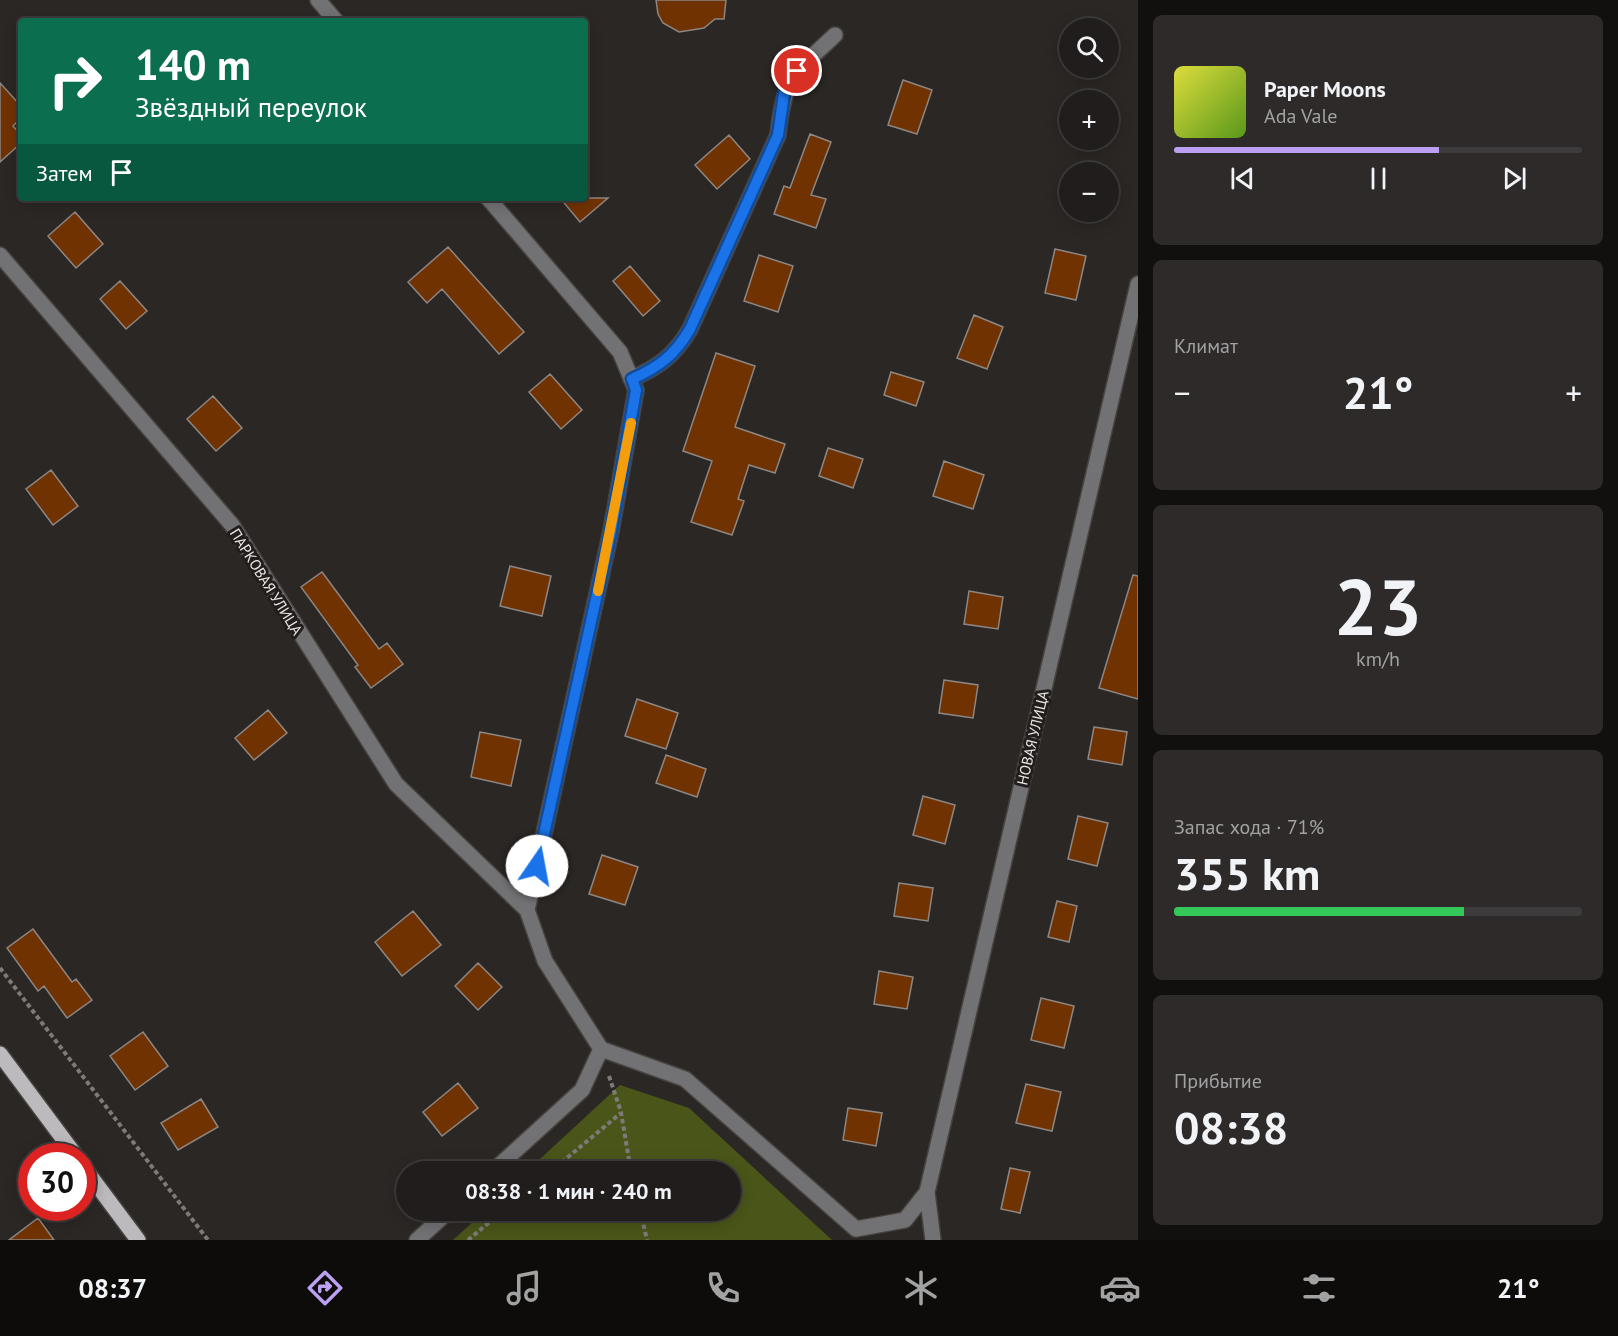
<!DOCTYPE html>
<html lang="ru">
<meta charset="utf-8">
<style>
body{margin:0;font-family:"PT Sans",sans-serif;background:#2d2a29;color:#f1f3f6;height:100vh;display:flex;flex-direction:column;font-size:22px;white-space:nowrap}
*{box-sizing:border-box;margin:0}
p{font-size:20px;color:#a2a2a3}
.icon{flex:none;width:33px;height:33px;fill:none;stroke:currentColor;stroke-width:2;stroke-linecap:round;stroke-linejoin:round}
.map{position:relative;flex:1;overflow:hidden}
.details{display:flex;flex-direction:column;gap:15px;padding:15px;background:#12100f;width:480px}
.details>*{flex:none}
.banner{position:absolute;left:18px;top:18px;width:570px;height:183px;border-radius:6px;box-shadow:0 3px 15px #0003,0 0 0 2px #3d3b3b;background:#0b6e4f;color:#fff;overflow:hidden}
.tools{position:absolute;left:1059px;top:18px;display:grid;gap:12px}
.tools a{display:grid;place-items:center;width:60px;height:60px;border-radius:50%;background:#201d1c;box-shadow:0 3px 15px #0003,0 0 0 2px #3d3b3b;font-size:30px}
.speed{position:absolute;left:18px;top:1143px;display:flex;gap:12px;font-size:30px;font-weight:700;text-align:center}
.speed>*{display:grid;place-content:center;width:78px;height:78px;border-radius:50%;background:#201d1c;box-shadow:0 3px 15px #0003,0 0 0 2px #3d3b3b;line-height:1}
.speed .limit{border:9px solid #d22;background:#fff;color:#111}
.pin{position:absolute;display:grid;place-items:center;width:51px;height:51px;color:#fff;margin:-26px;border:3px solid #fff;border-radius:50%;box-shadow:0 2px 6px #0007}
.me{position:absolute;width:66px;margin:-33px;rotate:12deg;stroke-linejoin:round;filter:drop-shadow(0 0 4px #0008)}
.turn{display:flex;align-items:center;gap:21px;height:126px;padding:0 18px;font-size:27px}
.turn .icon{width:78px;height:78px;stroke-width:2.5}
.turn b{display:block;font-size:42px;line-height:51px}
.then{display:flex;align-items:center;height:57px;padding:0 18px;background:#0003;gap:12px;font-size:22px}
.big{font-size:45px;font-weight:800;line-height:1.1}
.details .widget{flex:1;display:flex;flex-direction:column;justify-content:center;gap:9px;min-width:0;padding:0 21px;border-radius:9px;background:#2d2a29}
.details .dial{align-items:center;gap:0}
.dial b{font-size:78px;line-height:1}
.song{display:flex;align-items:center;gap:18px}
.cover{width:72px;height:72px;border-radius:9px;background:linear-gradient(135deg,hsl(60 70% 55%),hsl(90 70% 35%))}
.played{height:6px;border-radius:3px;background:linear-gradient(90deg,#bca0f2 65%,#3d3b3b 65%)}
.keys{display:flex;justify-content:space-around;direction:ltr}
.heat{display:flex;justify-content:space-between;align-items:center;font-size:33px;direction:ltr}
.charge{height:9px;border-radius:4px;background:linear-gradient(90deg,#34c759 71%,#3d3b3b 0)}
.trip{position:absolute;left:396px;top:1161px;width:345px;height:60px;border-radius:30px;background:#201d1c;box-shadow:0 3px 15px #0003,0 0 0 2px #3d3b3b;font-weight:800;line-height:60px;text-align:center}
.menu{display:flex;height:96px;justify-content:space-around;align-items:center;background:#0d0c0b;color:#a2a2a3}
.menu .icon{width:42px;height:42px}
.menu .active{color:#bca0f2}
.menu b{font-size:27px;color:#f1f3f6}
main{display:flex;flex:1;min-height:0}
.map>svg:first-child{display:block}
.forest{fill:#4a5519}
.building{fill:#713202;stroke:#8c8785;stroke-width:1.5}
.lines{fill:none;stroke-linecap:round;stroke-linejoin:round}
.minor-casing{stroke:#464240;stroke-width:18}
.major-casing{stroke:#464240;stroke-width:18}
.path{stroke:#7e7a79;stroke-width:4;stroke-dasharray:4.5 3;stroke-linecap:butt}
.minor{stroke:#727173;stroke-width:15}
.major{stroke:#bdbabe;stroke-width:15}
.route-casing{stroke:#114b97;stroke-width:15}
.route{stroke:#1a73e8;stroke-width:10}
.slow{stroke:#f59e0b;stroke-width:10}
.labels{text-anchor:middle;stroke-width:6;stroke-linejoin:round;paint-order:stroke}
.street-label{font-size:15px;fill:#e9e6e5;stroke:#211e1c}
</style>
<main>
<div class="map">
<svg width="1138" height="1240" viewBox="0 0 1138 1240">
<rect width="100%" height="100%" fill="#2b2725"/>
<path class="forest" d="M620,1085l69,23 143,132h-379l32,-29 245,-1v-38l-203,-1z"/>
<path class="building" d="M656,0h70l-2,19h-9l-11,9 -25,4 -16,-9 -5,-9z
M903,80l29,10 -15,44 -29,-9z
M0,83l21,23v12l-8,8 8,9v8l-21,19z
M810,134l21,8 -20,53 15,4 -10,29 -42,-14 10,-28 6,2z
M729,135l21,24 -33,30 -22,-24z
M560,198h48l-28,24z
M75,212l28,32 -27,24 -28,-32z
M448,247l76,85 -25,22 -57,-65 -15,14 -19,-21z
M1055,249l31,7 -10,44 -31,-7z
M759,255l34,11 -15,46 -34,-11z
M630,266l30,35 -17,15 -30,-35z
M120,281l27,30 -21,18 -26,-30z
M974,315l29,12 -16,42 -30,-11z
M716,353l39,13 -20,61 50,17 -10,29 -26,-8 -11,34 6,2 -12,34 -41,-13 21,-61 -29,-10z
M891,372l33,10 -8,24 -32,-11z
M550,374l32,36 -21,19 -32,-37z
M213,396l29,32 -26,23 -29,-32z
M828,448l35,11 -10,29 -34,-12z
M944,461l40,14 -11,34 -40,-13z
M51,470l27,36 -25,19 -27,-36z
M510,566l41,10 -9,40 -42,-10z
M322,572l57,77 8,-6 16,21 -32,24 -16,-21 3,-2 -57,-78z
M1133,575l5,1v123l-39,-11z
M969,591l34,6 -5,32 -34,-5z
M944,680l34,5 -5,33 -34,-5z
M637,699l41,14 -12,36 -41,-13z
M268,710l19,23 -33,27 -19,-22z
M1094,727l33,5 -5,33 -34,-6z
M480,732l41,8 -10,46 -40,-9z
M666,755l40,14 -9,28 -41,-14z
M923,796l32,9 -10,39 -32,-9z
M1078,816l30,7 -11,43 -29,-7z
M602,855l36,12 -13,38 -36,-11z
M899,883l34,5 -5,33 -34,-5z
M1057,901l20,5 -8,36 -21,-5z
M413,911l28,34 -39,31 -27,-34z
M33,929l39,53 4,-3 16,21 -25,18 -23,-32 -6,5 -31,-43z
M478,963l24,24 -24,23 -23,-24z
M879,971l34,6 -6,32 -33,-5z
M1041,998l33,8 -10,42 -33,-8z
M143,1032l25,34 -33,24 -25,-34z
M458,1083l20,25 -36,28 -19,-24z
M1026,1084l35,8 -9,39 -36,-8z
M201,1099l17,28 -40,23 -17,-27z
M848,1108l34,5 -6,33 -33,-6z
M1010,1168l20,4 -10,41 -19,-4z
M38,1218l16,22h-45z"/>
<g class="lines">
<g class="minor-casing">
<path id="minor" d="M318,0l18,21
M488,198l132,154 16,38 -25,141 -84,379
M0,255l232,270 164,259 131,126 18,51 56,88 -19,41 -90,82
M631,379c28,-12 44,-24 59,-50l88,-194c6,-59 16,-61 57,-100
M601,1049l84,30 171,150 49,-9 22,-28
M417,1240l33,-30
M933,1240l-6,-48 211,-908"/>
</g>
<g class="major-casing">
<path id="major" d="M0,1054l76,102
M82,1165l56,75"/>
</g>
<path class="path" d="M0,968l208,272
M609,1076l12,36 10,60
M550,1172l71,-59
M640,1210l7,30
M468,1240l36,-30"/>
<use href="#minor" class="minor"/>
<use href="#major" class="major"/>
</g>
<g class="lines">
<g class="route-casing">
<path id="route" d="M537,866l74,-335 25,-141 -4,-11c27,-12 43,-24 58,-50l88,-194 6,-41 13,-23"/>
</g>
<use href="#route" class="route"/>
<path class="slow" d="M598,591l33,-168"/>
</g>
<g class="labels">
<g class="street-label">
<text transform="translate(266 582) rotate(58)" y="5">ПАРКОВАЯ УЛИЦА</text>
<text transform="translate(1033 738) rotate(-77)" y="5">НОВАЯ УЛИЦА</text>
</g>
</g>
</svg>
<div class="tools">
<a><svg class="icon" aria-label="search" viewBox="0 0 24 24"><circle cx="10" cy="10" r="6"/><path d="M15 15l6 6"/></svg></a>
<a>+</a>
<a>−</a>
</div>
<div class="speed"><div class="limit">30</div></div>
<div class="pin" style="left:797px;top:71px;background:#d93025"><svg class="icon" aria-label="arrive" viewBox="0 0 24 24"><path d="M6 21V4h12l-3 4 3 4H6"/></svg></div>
<svg class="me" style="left:537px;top:866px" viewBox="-20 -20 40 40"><circle r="19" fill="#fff"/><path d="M0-13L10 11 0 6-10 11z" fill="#1a73e8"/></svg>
<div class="trip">08:38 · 1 мин · 240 m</div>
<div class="banner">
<div class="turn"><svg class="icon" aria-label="right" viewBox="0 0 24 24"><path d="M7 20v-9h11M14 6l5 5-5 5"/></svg><div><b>140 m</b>Звёздный переулок</div></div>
<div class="then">Затем<svg class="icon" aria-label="arrive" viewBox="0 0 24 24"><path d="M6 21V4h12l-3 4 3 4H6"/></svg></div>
</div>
</div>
<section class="details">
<div class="widget">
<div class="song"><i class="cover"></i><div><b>Paper Moons</b><p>Ada Vale</p></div></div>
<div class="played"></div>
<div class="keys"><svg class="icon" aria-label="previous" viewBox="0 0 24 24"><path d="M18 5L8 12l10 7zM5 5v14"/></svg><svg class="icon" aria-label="pause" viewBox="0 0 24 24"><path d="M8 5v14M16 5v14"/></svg><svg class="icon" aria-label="next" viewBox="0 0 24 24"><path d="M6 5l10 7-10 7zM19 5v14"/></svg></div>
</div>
<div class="widget"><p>Климат</p>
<div class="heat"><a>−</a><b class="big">21°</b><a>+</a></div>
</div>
<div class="widget dial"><b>23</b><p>km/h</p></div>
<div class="widget"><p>Запас хода · 71%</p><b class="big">355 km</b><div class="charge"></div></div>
<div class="widget"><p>Прибытие</p><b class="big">08:38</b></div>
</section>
</main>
<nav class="menu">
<b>08:37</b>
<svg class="icon active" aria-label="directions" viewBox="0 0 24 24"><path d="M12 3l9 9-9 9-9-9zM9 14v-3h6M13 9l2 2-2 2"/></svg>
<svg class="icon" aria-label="music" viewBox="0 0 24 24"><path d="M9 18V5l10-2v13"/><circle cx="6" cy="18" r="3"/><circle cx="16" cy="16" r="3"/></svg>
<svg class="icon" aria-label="phone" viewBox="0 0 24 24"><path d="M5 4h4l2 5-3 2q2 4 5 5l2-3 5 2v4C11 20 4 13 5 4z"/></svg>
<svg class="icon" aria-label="climate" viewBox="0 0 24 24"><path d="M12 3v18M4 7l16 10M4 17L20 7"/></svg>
<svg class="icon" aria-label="car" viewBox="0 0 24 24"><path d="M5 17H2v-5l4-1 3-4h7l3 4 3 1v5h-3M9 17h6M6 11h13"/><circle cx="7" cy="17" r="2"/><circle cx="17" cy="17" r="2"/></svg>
<svg class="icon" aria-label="filters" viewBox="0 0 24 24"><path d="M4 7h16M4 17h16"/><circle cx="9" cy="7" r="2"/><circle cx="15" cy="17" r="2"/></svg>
<b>21°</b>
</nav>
